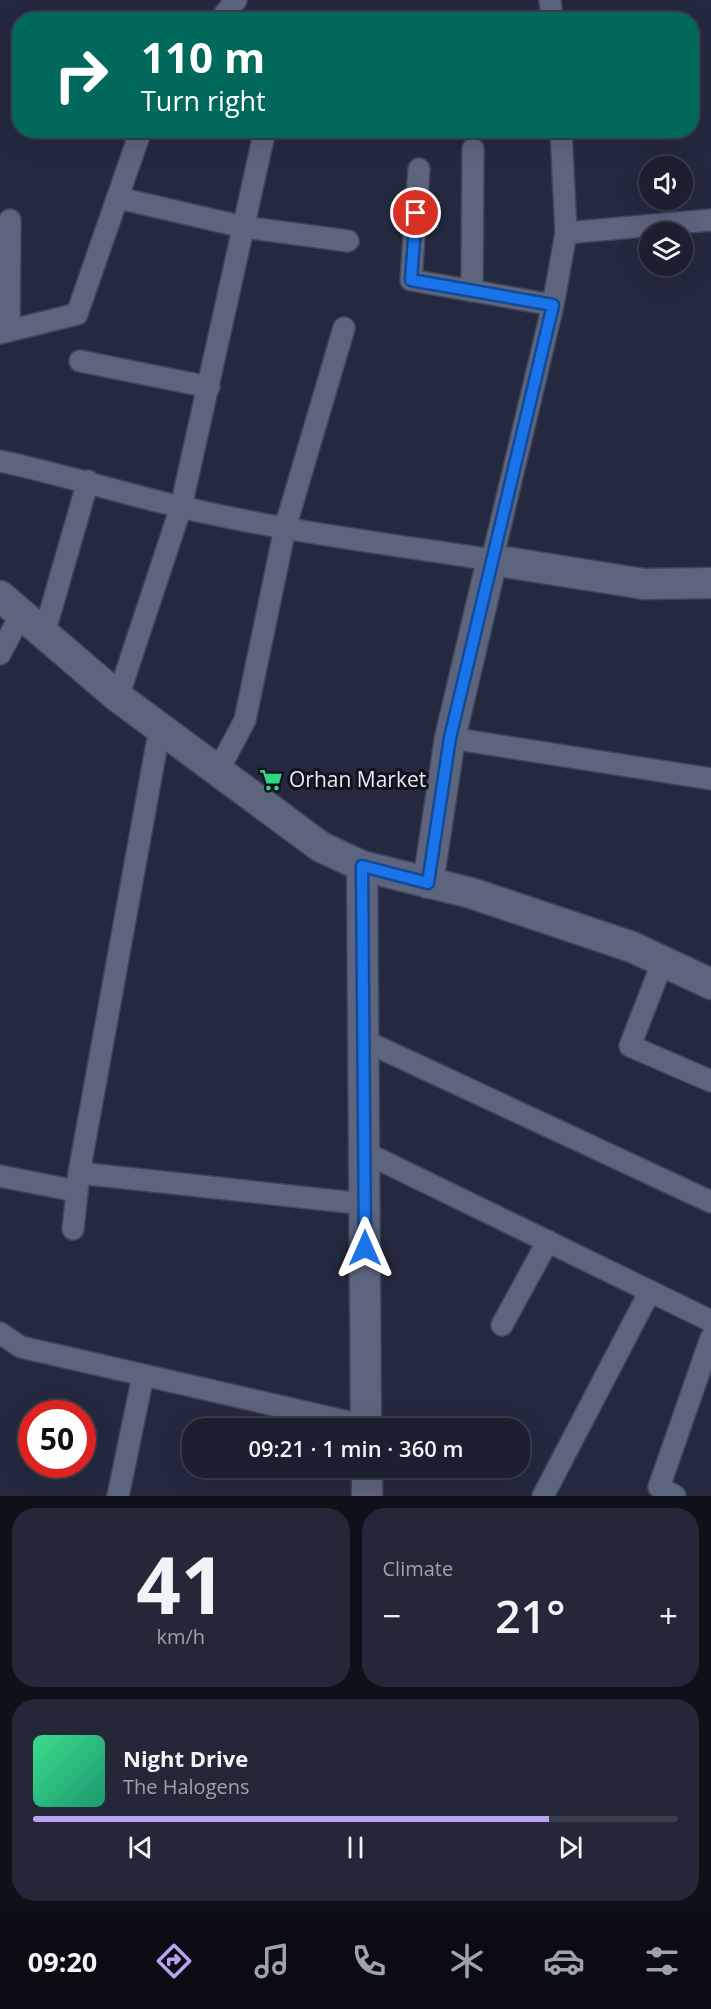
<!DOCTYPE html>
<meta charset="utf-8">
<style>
body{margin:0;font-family:"Open Sans",sans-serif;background:#242737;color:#f1f3f6;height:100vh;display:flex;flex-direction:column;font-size:22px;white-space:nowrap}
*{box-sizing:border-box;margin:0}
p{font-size:20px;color:#a0a2aa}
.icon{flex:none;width:33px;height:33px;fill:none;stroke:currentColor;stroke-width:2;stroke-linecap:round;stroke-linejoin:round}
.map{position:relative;height:1496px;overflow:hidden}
.panel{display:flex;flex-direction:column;gap:12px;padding:12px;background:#0f111a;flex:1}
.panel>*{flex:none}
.guide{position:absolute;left:12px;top:12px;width:687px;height:126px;border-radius:24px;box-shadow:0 6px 24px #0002,0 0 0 2px #393d4b;background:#00695c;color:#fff;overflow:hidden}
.controls{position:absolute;left:639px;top:156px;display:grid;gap:12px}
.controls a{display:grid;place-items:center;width:54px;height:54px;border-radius:50%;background:#1b1f2f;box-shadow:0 6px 24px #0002,0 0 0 2px #393d4b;font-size:30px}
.speed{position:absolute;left:18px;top:1400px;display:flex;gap:12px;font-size:30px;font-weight:700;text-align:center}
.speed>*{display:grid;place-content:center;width:78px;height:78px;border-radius:50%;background:#1b1f2f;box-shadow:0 6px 24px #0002,0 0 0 2px #393d4b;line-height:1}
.speed .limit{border:9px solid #d22;background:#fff;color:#111}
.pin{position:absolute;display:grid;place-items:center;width:51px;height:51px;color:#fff;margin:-26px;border:3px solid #fff;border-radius:50%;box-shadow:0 2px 6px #0007}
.me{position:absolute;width:66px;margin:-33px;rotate:0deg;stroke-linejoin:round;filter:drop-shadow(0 0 4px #0008)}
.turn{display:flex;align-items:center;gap:21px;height:126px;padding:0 30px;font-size:27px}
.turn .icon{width:78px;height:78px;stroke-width:2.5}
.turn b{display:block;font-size:42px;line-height:51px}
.big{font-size:45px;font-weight:600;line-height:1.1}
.panel .widget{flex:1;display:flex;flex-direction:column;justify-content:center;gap:9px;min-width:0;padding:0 21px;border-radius:24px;background:#242737}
.panel .dial{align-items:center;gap:0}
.dial b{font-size:78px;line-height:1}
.song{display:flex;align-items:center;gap:18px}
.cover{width:72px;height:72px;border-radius:9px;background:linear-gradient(135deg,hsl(150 70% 55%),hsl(160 70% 35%))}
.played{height:6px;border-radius:3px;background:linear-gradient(90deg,#bca0f2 80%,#393d4b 80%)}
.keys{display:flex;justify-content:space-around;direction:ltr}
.heat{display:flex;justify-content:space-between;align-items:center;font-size:33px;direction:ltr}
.panel .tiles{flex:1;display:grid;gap:12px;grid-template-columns:1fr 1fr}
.widget:last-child{grid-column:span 2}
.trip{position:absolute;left:182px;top:1418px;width:348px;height:60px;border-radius:24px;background:#1b1f2f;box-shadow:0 6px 24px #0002,0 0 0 2px #393d4b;font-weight:600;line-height:60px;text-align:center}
.tabs{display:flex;height:96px;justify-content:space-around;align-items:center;background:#0b0c13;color:#a0a2aa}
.tabs .icon{width:42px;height:42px}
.tabs .current{color:#bca0f2}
.tabs b{font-size:27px;color:#f1f3f6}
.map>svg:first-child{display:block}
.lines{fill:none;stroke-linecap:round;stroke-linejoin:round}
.street-casing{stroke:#414558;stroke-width:24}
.secondary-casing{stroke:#414558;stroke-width:33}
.street{stroke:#5d647d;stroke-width:21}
.secondary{stroke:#5d647d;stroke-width:30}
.route-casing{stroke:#114b97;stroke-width:15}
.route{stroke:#1a73e8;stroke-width:10}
.labels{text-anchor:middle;stroke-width:6;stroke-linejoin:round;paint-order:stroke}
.poi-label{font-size:21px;fill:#e6eaf9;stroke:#10131c;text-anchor:start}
</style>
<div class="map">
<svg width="711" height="1496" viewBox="0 0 711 1496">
<rect width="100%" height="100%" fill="#24293f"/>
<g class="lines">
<g class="street-casing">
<path id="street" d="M550,0l2,20
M220,20l16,-20
M419,169l-8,111 142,25
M118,198l126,29 104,14
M566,233l145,-13
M472,291l1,-142
M9,331l1,-111
M0,333l77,-19 64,-184
M80,361l129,26
M0,461c61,13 121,32 181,46 102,24 207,37 311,53l61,-255 13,-72 -5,-103
M44,634l44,-153
M0,654l21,-40
M118,697l63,-190 84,-377
M450,738l261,41
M218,771l27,-51 40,-192 59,-200
M663,961l-33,85 81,35
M363,1040l348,162
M364,1152l347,169
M79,1173l286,31
M0,1176l76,15
M73,1229l6,-56 81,-446
M502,1325l46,-84
M0,1333l21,14 345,79
M118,1496l25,-120
M543,1496l107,-205
M675,1496l-16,-9 52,-149"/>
</g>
<g class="secondary-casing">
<path id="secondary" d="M0,596l118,101 203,150 41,19 109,27 161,54 79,37
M362,866l4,562
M428,883l22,-145 42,-178 152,24 67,-1
M367,1467v29"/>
</g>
<use href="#street" class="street"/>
<use href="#secondary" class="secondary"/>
</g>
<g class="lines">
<g class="route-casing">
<path id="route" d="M365,1248l-3,-382 66,17 22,-145 103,-433 -142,-25 5,-67"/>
</g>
<use href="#route" class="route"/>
</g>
<defs>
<g id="supermarket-bare" transform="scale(1.8)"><path d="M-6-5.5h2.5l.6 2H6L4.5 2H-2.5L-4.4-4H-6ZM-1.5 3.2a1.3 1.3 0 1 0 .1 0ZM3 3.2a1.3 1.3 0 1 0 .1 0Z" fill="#2ed883" stroke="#10131c" stroke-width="2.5" paint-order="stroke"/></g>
</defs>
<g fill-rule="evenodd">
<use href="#supermarket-bare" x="271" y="780"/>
</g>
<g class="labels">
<g class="poi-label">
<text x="289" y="787">Orhan Market</text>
</g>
</g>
</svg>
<div class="controls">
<a><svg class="icon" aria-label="sound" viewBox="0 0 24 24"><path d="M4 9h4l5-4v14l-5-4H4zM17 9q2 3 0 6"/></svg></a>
<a><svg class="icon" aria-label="layers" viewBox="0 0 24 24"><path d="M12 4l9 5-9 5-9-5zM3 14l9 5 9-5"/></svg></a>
</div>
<div class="speed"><div class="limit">50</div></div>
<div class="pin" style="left:416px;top:213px;background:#d93025"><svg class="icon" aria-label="arrive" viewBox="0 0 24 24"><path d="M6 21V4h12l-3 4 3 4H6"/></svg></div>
<svg class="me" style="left:365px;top:1248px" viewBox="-20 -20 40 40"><path d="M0-17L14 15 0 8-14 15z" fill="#1a73e8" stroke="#fff" stroke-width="4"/></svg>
<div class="trip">09:21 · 1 min · 360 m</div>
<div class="guide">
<div class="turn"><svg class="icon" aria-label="right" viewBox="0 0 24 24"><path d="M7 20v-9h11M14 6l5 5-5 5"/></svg><div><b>110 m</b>Turn right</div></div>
</div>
</div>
<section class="panel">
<div class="tiles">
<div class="widget dial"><b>41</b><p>km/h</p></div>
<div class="widget"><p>Climate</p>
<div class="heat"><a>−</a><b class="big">21°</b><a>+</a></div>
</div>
<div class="widget">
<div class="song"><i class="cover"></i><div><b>Night Drive</b><p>The Halogens</p></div></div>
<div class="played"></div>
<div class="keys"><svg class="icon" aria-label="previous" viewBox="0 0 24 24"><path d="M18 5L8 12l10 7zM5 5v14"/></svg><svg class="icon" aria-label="pause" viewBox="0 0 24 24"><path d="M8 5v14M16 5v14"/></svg><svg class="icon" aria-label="next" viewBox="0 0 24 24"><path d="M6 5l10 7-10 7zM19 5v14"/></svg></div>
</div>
</div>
</section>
<nav class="tabs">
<b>09:20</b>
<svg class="icon current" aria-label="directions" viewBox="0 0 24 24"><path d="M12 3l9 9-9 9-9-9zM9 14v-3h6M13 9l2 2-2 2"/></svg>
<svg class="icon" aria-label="music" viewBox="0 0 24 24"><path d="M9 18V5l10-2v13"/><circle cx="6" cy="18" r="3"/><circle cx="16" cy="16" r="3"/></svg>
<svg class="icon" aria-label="phone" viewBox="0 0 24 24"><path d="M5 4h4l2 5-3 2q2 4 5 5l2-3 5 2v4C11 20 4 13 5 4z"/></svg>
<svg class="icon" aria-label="climate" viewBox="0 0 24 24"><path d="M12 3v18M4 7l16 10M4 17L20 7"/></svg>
<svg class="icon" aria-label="car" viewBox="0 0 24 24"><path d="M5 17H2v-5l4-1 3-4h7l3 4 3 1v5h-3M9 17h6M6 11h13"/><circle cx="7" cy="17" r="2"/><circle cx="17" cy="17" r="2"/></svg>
<svg class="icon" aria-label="filters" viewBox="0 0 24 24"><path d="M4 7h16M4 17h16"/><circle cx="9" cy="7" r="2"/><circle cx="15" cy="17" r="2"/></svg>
</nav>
